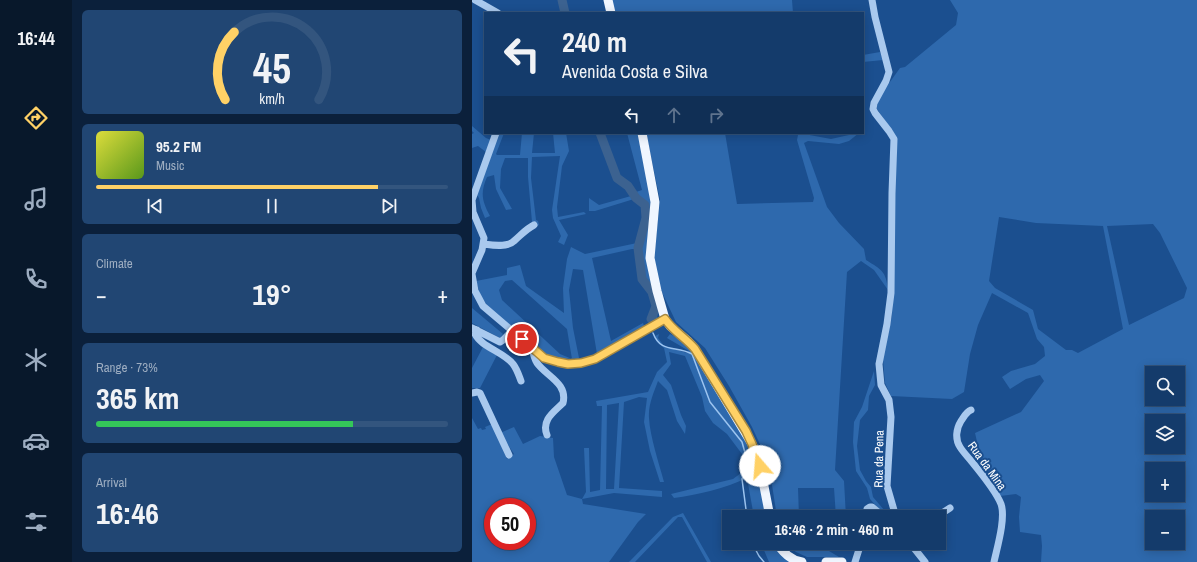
<!DOCTYPE html>
<meta charset="utf-8">
<style>
body{margin:0;font-family:"Archivo Narrow",sans-serif;background:#214673;color:#f1f3f6;height:100vh;display:flex;flex-direction:column;font-size:15px;white-space:nowrap}
*{box-sizing:border-box;margin:0}
p{font-size:13px;color:#9dadc1}
.icon{flex:none;width:22px;height:22px;fill:none;stroke:currentColor;stroke-width:2;stroke-linecap:round;stroke-linejoin:round}
.map{position:relative;flex:1;overflow:hidden}
.sheet{display:flex;flex-direction:column;gap:10px;padding:10px;background:#0b203b;width:400px}
.sheet>*{flex:none}
.top-card{position:absolute;left:12px;top:12px;width:380px;height:122px;border-radius:0px;box-shadow:0 2px 10px #0003,0 0 0 1px #33557e;background:#143b6b;color:#f1f3f6;overflow:hidden}
.tools{position:absolute;left:673px;top:366px;display:grid;gap:8px}
.tools a{display:grid;place-items:center;width:40px;height:40px;border-radius:0px;background:#143b6b;box-shadow:0 2px 10px #0003,0 0 0 1px #33557e;font-size:20px}
.speed{position:absolute;left:12px;top:498px;display:flex;gap:8px;font-size:20px;font-weight:700;text-align:center}
.speed>*{display:grid;place-content:center;width:52px;height:52px;border-radius:50%;background:#143b6b;box-shadow:0 2px 10px #0003,0 0 0 1px #33557e;line-height:1}
.speed .limit{border:6px solid #d22;background:#fff;color:#111}
.pin{position:absolute;display:grid;place-items:center;width:34px;height:34px;color:#fff;margin:-17px;border:2px solid #fff;border-radius:50%;box-shadow:0 1px 4px #0007}
.me{position:absolute;width:44px;margin:-22px;rotate:342deg;stroke-linejoin:round;filter:drop-shadow(0 0 3px #0008)}
.turn{display:flex;align-items:center;gap:14px;height:84px;padding:0 12px;font-size:18px}
.turn .icon{width:52px;height:52px;stroke-width:2.5}
.turn b{display:block;font-size:28px;line-height:34px}
.lanes{display:flex;align-items:center;height:38px;padding:0 12px;background:#0003;justify-content:center;gap:20px;direction:ltr}
.lanes .off{opacity:.35}
.big{font-size:30px;font-weight:700;line-height:1.1}
.sheet .card{flex:1;display:flex;flex-direction:column;justify-content:center;gap:6px;min-width:0;padding:0 14px;border-radius:6px;background:#214673}
.sheet .dial{align-items:center;gap:0}
.dial svg{height:104px;overflow:visible;fill:none;stroke:#33557e;stroke-width:7;stroke-linecap:round;text-anchor:middle}
.dial text{fill:#f1f3f6;stroke:none}
.song{display:flex;align-items:center;gap:12px}
.cover{width:48px;height:48px;border-radius:6px;background:linear-gradient(135deg,hsl(60 70% 55%),hsl(90 70% 35%))}
.played{height:4px;border-radius:2px;background:linear-gradient(90deg,#ffd166 80%,#33557e 80%)}
.keys{display:flex;justify-content:space-around;direction:ltr}
.heat{display:flex;justify-content:space-between;align-items:center;font-size:22px;direction:ltr}
.charge{height:6px;border-radius:3px;background:linear-gradient(90deg,#34c759 73%,#33557e 0)}
.trip{position:absolute;left:250px;top:510px;width:224px;height:40px;border-radius:0px;background:#143b6b;box-shadow:0 2px 10px #0003,0 0 0 1px #33557e;font-weight:700;line-height:40px;text-align:center}
main{display:flex;flex:1;min-height:0}
.menu{display:flex;flex-direction:column;width:72px;justify-content:space-around;align-items:center;background:#08182b;color:#9dadc1}
.menu .icon{width:28px;height:28px}
.menu .selected{color:#ffd166}
.menu b{font-size:18px;color:#f1f3f6}
.map>svg:first-child{display:block}
.green{fill:#2e69ad;fill-rule:evenodd}
.lines{fill:none;stroke-linecap:round;stroke-linejoin:round}
.stream{stroke:#9cc4f0;stroke-width:1.5}
.river{stroke:#3c6290;stroke-width:9}
.minor{stroke:#a9c9ee;stroke-width:7}
.major{stroke:#f0f6ff;stroke-width:9}
.route-casing{stroke:#a68842;stroke-width:10}
.route{stroke:#ffd166;stroke-width:7}
.labels{text-anchor:middle;stroke-width:4;stroke-linejoin:round;paint-order:stroke}
.street-label{font-size:12px;fill:#fff;stroke:#1b4f8f}
</style>
<main>
<nav class="menu">
<b>16:44</b>
<svg class="icon selected" aria-label="directions" viewBox="0 0 24 24"><path d="M12 3l9 9-9 9-9-9zM9 14v-3h6M13 9l2 2-2 2"/></svg>
<svg class="icon" aria-label="music" viewBox="0 0 24 24"><path d="M9 18V5l10-2v13"/><circle cx="6" cy="18" r="3"/><circle cx="16" cy="16" r="3"/></svg>
<svg class="icon" aria-label="phone" viewBox="0 0 24 24"><path d="M5 4h4l2 5-3 2q2 4 5 5l2-3 5 2v4C11 20 4 13 5 4z"/></svg>
<svg class="icon" aria-label="climate" viewBox="0 0 24 24"><path d="M12 3v18M4 7l16 10M4 17L20 7"/></svg>
<svg class="icon" aria-label="car" viewBox="0 0 24 24"><path d="M5 17H2v-5l4-1 3-4h7l3 4 3 1v5h-3M9 17h6M6 11h13"/><circle cx="7" cy="17" r="2"/><circle cx="17" cy="17" r="2"/></svg>
<svg class="icon" aria-label="filters" viewBox="0 0 24 24"><path d="M4 7h16M4 17h16"/><circle cx="9" cy="7" r="2"/><circle cx="15" cy="17" r="2"/></svg>
</nav>
<section class="sheet">
<div class="card dial"><svg viewBox="0 0 100 80">
<path d="M14 69A42 42 0 1 1 86 69"/>
<path d="M14 69A42 42 0 0 1 21 17" stroke="#ffd166"/>
<text x="50" y="56" font-size="32" font-weight="700">45</text>
<text x="50" y="72" font-size="11">km/h</text>
</svg></div>
<div class="card">
<div class="song"><i class="cover"></i><div><b>95.2 FM</b><p>Music</p></div></div>
<div class="played"></div>
<div class="keys"><svg class="icon" aria-label="previous" viewBox="0 0 24 24"><path d="M18 5L8 12l10 7zM5 5v14"/></svg><svg class="icon" aria-label="pause" viewBox="0 0 24 24"><path d="M8 5v14M16 5v14"/></svg><svg class="icon" aria-label="next" viewBox="0 0 24 24"><path d="M6 5l10 7-10 7zM19 5v14"/></svg></div>
</div>
<div class="card"><p>Climate</p>
<div class="heat"><a>−</a><b class="big">19°</b><a>+</a></div>
</div>
<div class="card"><p>Range · 73%</p><b class="big">365 km</b><div class="charge"></div></div>
<div class="card"><p>Arrival</p><b class="big">16:46</b></div>
</section>
<div class="map">
<svg width="725" height="562" viewBox="0 0 725 562">
<rect width="100%" height="100%" fill="#1b4f8f"/>
<path class="green" d="M139,0h181l1,13h-178z
M478,0h247v562h-156l1,-16 -1,-11 -21,-3 -1,-15 2,-20 -5,-3 -16,2 -16,-24 -9,-39 46,-21 23,-31 -4,-6 -14,4 -16,10 -8,-12 9,-6 24,-7 10,-8 -1,-9 -7,-8 -9,-26 -36,-20 -14,32 -8,29 -6,38 -12,7 -61,-3 -6,-13 -2,-24 9,-43 3,-143 2,-26 -2,-12 -18,-26v-9l23,-32 5,-1 51,-42 2,-12zM527,217l37,6 67,3 20,103 -45,24 -6,-3h-6l-28,-21 -5,-19 -38,-22 -6,-7zM681,224l7,9 27,55 -3,10 -55,27 -22,-99zM680,373h26v26h-26zM680,421h26v26h-26zM680,469h26v26h-26zM680,517h26v26h-26z
M408,52l3,8 -20,2v-7z
M0,126l14,12 5,2 -5,12 -8,-6 -6,2v-14l2,-1 -2,-2z
M27,133h5l-8,21 1,1h23l2,-22h12l-2,20h23l-2,-20h13l3,18 -7,15 -5,41 1,10 26,-5 2,2 -27,6 9,15 -4,10 -6,-3 3,-6 -8,-18 -1,-8 8,-54 -28,1 -1,21 5,42 2,1 1,4 -6,3 -1,-6 -4,-45v-19h-23l-4,11 -1,19 12,21 -6,1 -10,-21 -2,-14 -7,2c-7,16 -5,24 3,39l-5,2 -4,-10 -2,-10 -2,-3z
M155,133h11l13,67 -5,54 3,21 9,31v6l-1,6 -7,5 -2,-1v-3l4,-7v-7l-6,-18 -6,-7 -4,-31h-4l-40,9 19,83 32,-18 1,3 -47,28 -14,-84 -10,-1 -4,21 4,38 6,30 -20,1 -15,-4 -55,-47 -9,-13 -4,-14 31,-6v-7l13,-3 6,21 38,27 -1,-25 4,-29 4,-12 14,7 52,-11 6,-31 -3,-9 -6,-4 -39,12h-6v-13l10,7 32,-9 -6,-10 -13,-11 -9,-27 5,-2 10,27 11,10 7,9 6,-2zM40,280l55,49 5,30 -12,-5 -58,-54 -3,-10 6,-9z
M174,133h79l12,71 76,-2 1,-4 -17,-58 1,-5 6,-1 27,5 18,-4 1,-2h9l-10,8 -10,3 -31,-3 -4,2 23,64 12,16 25,26 2,11c16,10 20,11 22,30l-14,-20 -13,-9 -14,11 -12,198 9,11 2,36h-10l-2,-29h-36l1,29h-22l-7,-45 -7,-21 -11,-24 -23,-41 -24,-38 -29,-26 -17,-36 -5,-30 6,-56z
M0,308l31,26 -3,4 -28,-15z
M187,334l-1,4 6,8 23,7 2,-2 -22,-13 3,-4 12,6 12,10 36,61 25,48 11,58h-12l-7,-39c-21,10 -50,17 -73,20l-3,-4 62,-15 12,-9 -3,-16 -15,-20 -14,-11 -8,-12 -3,-14 -17,-41 -16,-4 2,12 -8,11 8,10 10,30 5,11 -1,8 -8,-13 -10,-31 -9,-9c-4,11 -10,24 -9,37 1,19 10,45 15,64h-4l-10,-31 -6,-29 3,-24 -8,-1 -15,5 -5,86 43,3v6l-48,-4 -32,6 1,5 63,10 -8,8 -29,40h-137v-144l6,11 3,-1 1,2 4,-1 -1,-2 7,-3 15,35 7,-5 -14,-21 14,-6 9,17 17,-8 13,2 1,19 13,38 15,4 4,-7 -2,-44h5l1,44 10,-2 2,-84h-5l-1,-5 52,-9 9,-20 10,-10 -3,-14 -7,-6 -2,-6zM147,403l-5,86h-8l1,-84zM21,507h34v34h-34z
M11,347l14,8 -17,33h-8v-20z
M402,371l1,14 -6,11 -1,14 -8,10 -3,26 3,24 6,11 5,6 2,10 17,20h-4l-16,-18 -3,-11 -11,-17 -3,-29 1,-20 8,-15z
M211,513l28,49h-4l-25,-45h-4l-43,45h-6l44,-45z
M289,543h12l17,19h-21z
M313,543h39l5,8 10,6h-32l-11,-5 -10,-7z"/>
<g class="lines">
<path class="stream" d="M181,333c8,21 23,12 39,21l18,48 32,40 7,25 -7,12 5,38
M280,543l7,13 5,6"/>
<path class="river" d="M90,0l3,13
M128,133l17,45 11,8 8,12 9,7 1,13 -8,30 4,31 10,13 4,14 -5,13"/>
<path class="minor" d="M3,0l23,13
M400,0l3,17 14,55 -3,9 -12,22 -1,6 2,4 14,18 5,8 -2,54 -1,100 -4,31 -8,40 2,21 8,15 2,17 -4,69 9,31
M11,244c8,1 24,4 31,-3 7,-6 12,-12 20,-16
M0,273l10,-23 2,-12 -11,-26 -1,-12 24,-67
M0,274l3,17 8,15 61,52 14,4 10,2 13,-1 14,-4 70,-40
M0,328l28,14 3,-2 9,-9
M5,330l-2,4c6,13 29,18 38,30 4,5 6,12 8,17
M60,348c1,5 2,10 5,15 9,13 31,20 26,40 -9,9 -22,17 -16,32
M0,393l5,-1 3,1 29,62
M499,410c-5,2 -7,7 -10,11 -5,8 -6,18 -1,26 3,5 8,10 12,15 9,11 24,29 29,42 5,14 -4,44 -7,58
M394,517l1,-8 3,-2h2l12,10
M464,517l14,-9
M438,543l15,19
M383,562l6,-19"/>
<path class="major" d="M136,0l3,13
M170,133l13,69 -5,56 7,33 8,28 5,7 18,15 7,8 57,95 8,22 10,51
M305,543c6,10 13,17 25,19
M354,562h16"/>
</g>
<g class="lines">
<g class="route-casing">
<path id="route" d="M50,339l22,19 14,4 10,2 13,-1 14,-4 70,-40c8,12 21,19 30,30l51,82 6,13 8,22"/>
</g>
<use href="#route" class="route"/>
</g>
<g class="labels">
<g class="street-label">
<text transform="translate(407 459) rotate(-89)" y="4">Rua da Pena</text>
<text transform="translate(515 466) rotate(54)" y="4">Rua da Mina</text>
</g>
</g>
</svg>
<div class="tools">
<a><svg class="icon" aria-label="search" viewBox="0 0 24 24"><circle cx="10" cy="10" r="6"/><path d="M15 15l6 6"/></svg></a>
<a><svg class="icon" aria-label="layers" viewBox="0 0 24 24"><path d="M12 4l9 5-9 5-9-5zM3 14l9 5 9-5"/></svg></a>
<a>+</a>
<a>−</a>
</div>
<div class="speed"><div class="limit">50</div></div>
<div class="pin" style="left:50px;top:339px;background:#d93025"><svg class="icon" aria-label="arrive" viewBox="0 0 24 24"><path d="M6 21V4h12l-3 4 3 4H6"/></svg></div>
<svg class="me" style="left:288px;top:466px" viewBox="-20 -20 40 40"><circle r="19" fill="#fff"/><path d="M0-13L10 11 0 6-10 11z" fill="#ffd166"/></svg>
<div class="trip">16:46 · 2 min · 460 m</div>
<div class="top-card">
<div class="turn"><svg class="icon" aria-label="left" viewBox="0 0 24 24"><path d="M17 20v-9H6M10 6l-5 5 5 5"/></svg><div><b>240 m</b>Avenida Costa e Silva</div></div>
<div class="lanes"><svg class="icon" aria-label="left" viewBox="0 0 24 24"><path d="M17 20v-9H6M10 6l-5 5 5 5"/></svg><svg class="icon off" aria-label="ahead" viewBox="0 0 24 24"><path d="M12 20V5M6 11l6-6 6 6"/></svg><svg class="icon off" aria-label="right" viewBox="0 0 24 24"><path d="M7 20v-9h11M14 6l5 5-5 5"/></svg></div>
</div>
</div>
</main>
